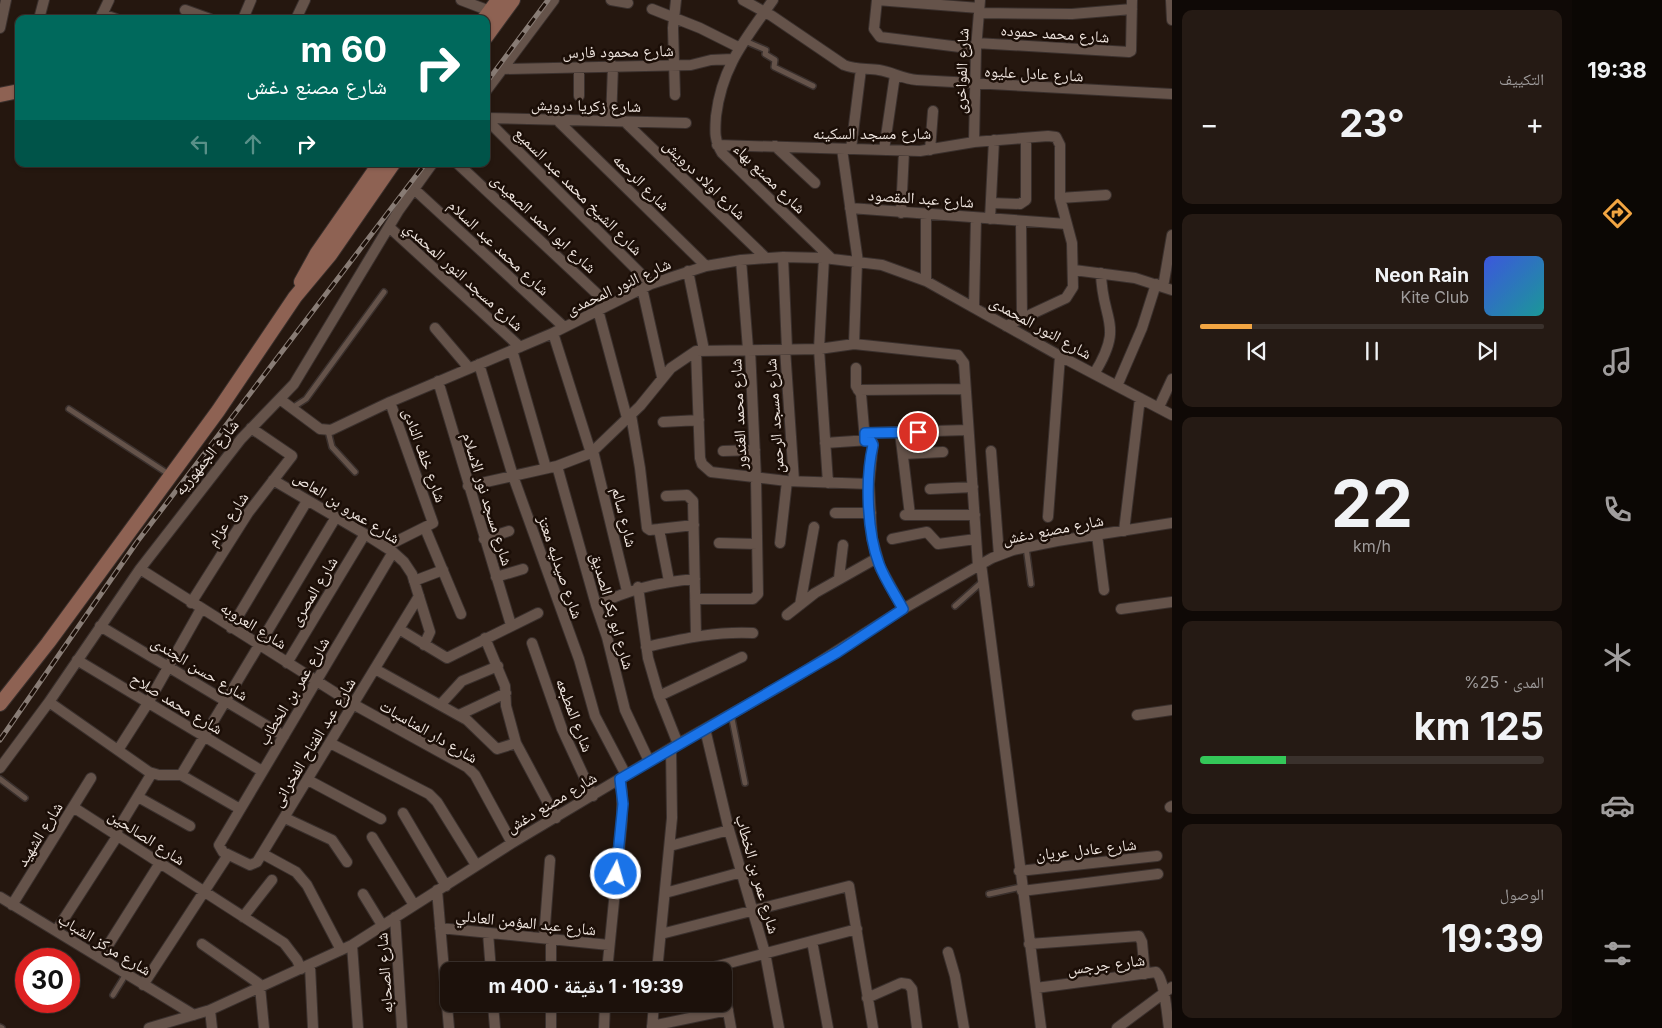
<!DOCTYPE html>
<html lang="ar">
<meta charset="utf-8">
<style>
body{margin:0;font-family:Inter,"Noto Naskh Arabic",sans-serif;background:#251a14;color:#f1f3f6;direction:rtl;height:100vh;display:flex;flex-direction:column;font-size:19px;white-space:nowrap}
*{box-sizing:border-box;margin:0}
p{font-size:16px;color:#a09d9d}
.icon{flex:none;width:28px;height:28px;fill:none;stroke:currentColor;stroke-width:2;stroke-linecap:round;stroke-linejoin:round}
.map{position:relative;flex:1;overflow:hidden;direction:ltr}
.details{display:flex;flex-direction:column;gap:10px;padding:10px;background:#0f0906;width:400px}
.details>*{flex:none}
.banner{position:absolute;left:15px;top:15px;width:475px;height:152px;border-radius:10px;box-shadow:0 1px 4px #0004,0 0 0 1px #3a312c;direction:rtl;background:#00695c;color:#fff;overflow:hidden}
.speed{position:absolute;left:15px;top:948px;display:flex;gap:10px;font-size:25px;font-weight:700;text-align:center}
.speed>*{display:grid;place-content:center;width:65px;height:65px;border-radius:50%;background:#1c110b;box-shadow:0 1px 4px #0004,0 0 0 1px #3a312c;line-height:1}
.speed .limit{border:8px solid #d22;background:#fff;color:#111}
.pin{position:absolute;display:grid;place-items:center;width:42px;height:42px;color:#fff;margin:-21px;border:2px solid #fff;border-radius:50%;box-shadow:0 1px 5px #0007}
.me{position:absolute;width:55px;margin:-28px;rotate:6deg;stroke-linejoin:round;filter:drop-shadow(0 0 4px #0008)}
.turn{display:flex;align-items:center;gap:18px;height:105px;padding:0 20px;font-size:22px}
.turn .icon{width:65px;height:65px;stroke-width:2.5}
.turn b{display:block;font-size:35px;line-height:42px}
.lanes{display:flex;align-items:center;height:48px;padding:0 20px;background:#0003;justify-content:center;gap:25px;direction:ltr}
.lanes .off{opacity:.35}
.big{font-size:38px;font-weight:700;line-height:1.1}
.details .widget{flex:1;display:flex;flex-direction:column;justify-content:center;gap:8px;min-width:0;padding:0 18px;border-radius:10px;background:#251a14}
.details .dial{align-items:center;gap:0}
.dial b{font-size:65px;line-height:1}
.song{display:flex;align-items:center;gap:15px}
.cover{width:60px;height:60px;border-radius:8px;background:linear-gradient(135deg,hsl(230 70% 55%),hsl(180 70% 35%))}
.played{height:5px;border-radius:2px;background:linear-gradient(90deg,#f2a542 15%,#3a312c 15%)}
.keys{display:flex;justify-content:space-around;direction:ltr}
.heat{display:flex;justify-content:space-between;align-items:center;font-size:28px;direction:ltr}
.charge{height:8px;border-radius:4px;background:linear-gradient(90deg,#34c759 25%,#3a312c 0)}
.trip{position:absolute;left:440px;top:962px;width:292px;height:50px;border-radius:10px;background:#1c110b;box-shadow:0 1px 4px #0004,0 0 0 1px #3a312c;font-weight:700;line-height:50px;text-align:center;direction:rtl}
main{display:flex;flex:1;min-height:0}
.menu{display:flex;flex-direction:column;width:90px;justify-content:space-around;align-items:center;background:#0b0704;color:#a09d9d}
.menu .icon{width:35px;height:35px}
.menu .active{color:#f2a542}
.menu b{font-size:22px;color:#f1f3f6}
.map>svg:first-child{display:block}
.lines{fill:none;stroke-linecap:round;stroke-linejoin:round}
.lane-casing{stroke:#3a302d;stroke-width:8}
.street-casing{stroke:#3a302d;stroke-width:12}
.secondary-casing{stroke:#3a302d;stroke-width:16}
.lane{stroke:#65534a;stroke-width:5}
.street{stroke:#65534a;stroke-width:10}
.secondary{stroke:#8e6253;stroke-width:14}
.rail-casing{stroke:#887c75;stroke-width:5}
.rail{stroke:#1b0e07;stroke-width:3;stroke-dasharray:9;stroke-linecap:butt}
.route-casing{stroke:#114b97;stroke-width:12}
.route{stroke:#1a73e8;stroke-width:9}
.labels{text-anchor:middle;stroke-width:5;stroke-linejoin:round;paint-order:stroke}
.street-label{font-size:16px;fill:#eee4de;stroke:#1b0e07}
</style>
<main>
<nav class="menu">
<b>19:38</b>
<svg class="icon active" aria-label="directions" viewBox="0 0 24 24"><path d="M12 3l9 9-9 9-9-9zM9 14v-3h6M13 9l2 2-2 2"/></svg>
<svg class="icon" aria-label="music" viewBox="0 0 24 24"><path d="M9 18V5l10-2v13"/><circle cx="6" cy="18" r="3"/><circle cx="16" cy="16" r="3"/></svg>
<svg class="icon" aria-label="phone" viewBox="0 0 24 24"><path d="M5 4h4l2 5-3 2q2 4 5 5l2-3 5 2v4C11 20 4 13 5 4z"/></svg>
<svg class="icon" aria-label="climate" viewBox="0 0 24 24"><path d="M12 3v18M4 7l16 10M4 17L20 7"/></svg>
<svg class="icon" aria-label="car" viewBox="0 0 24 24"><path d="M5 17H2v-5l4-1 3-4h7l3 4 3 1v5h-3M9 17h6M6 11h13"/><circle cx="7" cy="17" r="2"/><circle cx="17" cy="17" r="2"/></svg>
<svg class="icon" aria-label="filters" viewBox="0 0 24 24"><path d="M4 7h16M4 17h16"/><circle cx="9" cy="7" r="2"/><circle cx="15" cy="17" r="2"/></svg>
</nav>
<section class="details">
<div class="widget"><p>التكييف</p>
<div class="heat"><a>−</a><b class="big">23°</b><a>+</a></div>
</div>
<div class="widget">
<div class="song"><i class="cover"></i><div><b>Neon Rain</b><p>Kite Club</p></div></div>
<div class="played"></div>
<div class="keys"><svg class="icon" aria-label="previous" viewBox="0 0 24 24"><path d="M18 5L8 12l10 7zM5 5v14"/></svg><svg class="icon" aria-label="pause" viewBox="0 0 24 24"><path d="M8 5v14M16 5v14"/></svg><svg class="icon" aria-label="next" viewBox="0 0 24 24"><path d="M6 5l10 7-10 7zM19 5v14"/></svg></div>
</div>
<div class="widget dial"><b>22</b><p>km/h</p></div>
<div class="widget"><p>المدى · 25%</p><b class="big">125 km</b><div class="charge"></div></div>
<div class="widget"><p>الوصول</p><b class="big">19:39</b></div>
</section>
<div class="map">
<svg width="1172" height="1028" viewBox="0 0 1172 1028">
<rect width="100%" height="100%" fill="#25170f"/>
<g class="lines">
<g class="lane-casing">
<path id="lane" d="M745,41l21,9 -1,4 10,6 -1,7 39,19
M292,408l14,-9 78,-107
M69,409l101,66
M328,431l4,16 23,25
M1026,547l5,37
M955,606l28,-25
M731,714l14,69
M0,779l25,19
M989,894l32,-7
M113,995l13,-21
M0,1027l2,1"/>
</g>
<g class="street-casing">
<path id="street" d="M461,0l34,13
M611,0l17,3
M743,0l29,16 72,49c12,5 23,3 35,5 13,2 24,9 38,10l255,14
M773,0c-28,40 -51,66 -57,116 -1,15 -2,24 6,37l110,106
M877,0l-3,29 6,8 96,12
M877,0l102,8
M1171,0l1,20
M652,9l48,19 40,20
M185,10l25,9
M979,13l93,1 60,-5
M102,14l14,5
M39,19l5,-19
M100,19l9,-19
M243,19l8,-19
M296,19l9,-19
M0,28l6,-28
M976,43l153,9 2,-1 1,-51
M579,67v29
M503,69l188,-4 20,-5 21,-1
M486,91l68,-91
M675,95l-2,-67 3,-28
M486,118l200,5
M486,119l165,165
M557,120l149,146
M611,121l2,-55
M624,121l142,137
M974,142l2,-93 4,-49
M717,145l203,6 54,-9 74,-6 8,1 4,8v53l12,45 1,44 -7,11 -60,28
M775,146l40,37
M842,149l16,113
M851,149l10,-80
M884,150l11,-75
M930,150l3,-39
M458,164l151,141
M414,189l150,138
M1060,198l46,-3
M991,203l29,1 6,-4v-62
M850,208l217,16
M901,213l3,-62
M926,214v67
M990,219l4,-79
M1021,221l1,96
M389,227l131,120
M783,257l4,92
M824,258l-5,91 9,134
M741,260l7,89
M1074,270l61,8 37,12
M688,271l16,79
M1163,287l9,-52
M642,288l20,89
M974,307l2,-89
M598,310l29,108
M435,328l34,40
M553,333l38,120
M854,344l3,-82
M785,349l9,132
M512,350l34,118
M696,351l4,107 2,6 9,8 76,9 82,3
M479,364l34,112 66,183 16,57 31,59
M856,368v18l5,8 4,46
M1094,374c31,-50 8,-52 7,-101
M438,381l73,244
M1117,386l25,-58 14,-44
M858,390l107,-1
M281,400l39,29 11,1 59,-28 163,-69 98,-49 55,-18 35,-6 42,-3 41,1 58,7 44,16 134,75 112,59
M1159,407l13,-28
M631,415l9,53 7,60 3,2 44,-5
M663,422l36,-2
M900,432l10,83
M865,433l103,-3
M825,443l44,-3 4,3 -4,41 3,54 8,29 23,42
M593,451l34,140
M723,451l32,-1
M991,451l8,104
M903,454l40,-2
M557,466l39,139 11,32 18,73 24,51
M273,480l92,54 28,18 11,10 8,12 18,58 -6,13
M468,486l89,-20 34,-13 49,-47 31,-38 25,-17 123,-2 35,-5 104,11 6,8 14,203
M930,489l43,-2
M666,496l21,-1 6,6 3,135
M835,513h36
M905,515h70
M1048,517l12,-161
M425,528l36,86
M659,529l10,52
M1124,531l16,-133
M1097,535l7,55
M484,539l25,-8
M892,539l35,-7 11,12 38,-5
M719,543l38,1
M780,543l7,-62
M385,547l48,-24 -43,-121
M393,552l-174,293 4,7 27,13 7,-3 162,-266
M981,564l60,464
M140,569l213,135 114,63 8,8 37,68
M496,577l27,-8
M839,578l4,-33
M414,581l29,-11
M638,587l10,71 11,38 19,48
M695,599h58l5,-5 -2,-116 -6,-129
M191,603l57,-90 44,-57 -41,-28
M596,605c33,-15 62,-23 99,-26
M800,605l14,-78
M1121,609l51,-7
M787,615l28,-22 62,-35
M100,626l184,110
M231,628l76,-127
M399,629l48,29 91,-45
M485,638l20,48 1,20 10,37 40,75
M532,643l30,86 31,67
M646,647c36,-8 70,-16 107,-14
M77,660l185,111
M287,663l78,-129
M375,669l92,51 30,29 19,-6
M659,696l83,-39
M49,702l100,70 10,3h22l59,34
M441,704l21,-23 36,-15
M459,715l47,-22
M1137,715l35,-5
M705,729l24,101 36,123 14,75
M330,743l99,51 8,8 39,63
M118,750l30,-47 53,-94
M0,768l49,-66 91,-133 101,-130 53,-55 105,-174 33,-46
M181,775l155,-258
M308,780l73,39
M138,797l52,29
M73,807l211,136 13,17 4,9
M1170,807l2,-1
M403,813l43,73
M285,818l47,22 15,22
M115,834l37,-61
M372,837l42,68
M670,846l59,-16
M263,854l33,18 11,13 34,65
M1019,871l138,-15
M437,890l12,138
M1022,891l136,-17
M665,893l77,-21
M363,894l19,31
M0,897l194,118
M12,905l79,-127
M243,917l29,-37
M395,917l7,111
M440,928l169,17
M56,931l62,-96
M488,933l3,38
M661,934l188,-48 24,142
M544,938l6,-78
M812,941l16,87
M202,944l56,39 2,4 4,41
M1029,944l110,-8 3,6 3,32
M352,945l6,83
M948,952l7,24 9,52
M100,958l60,-95
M310,966l3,62
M551,971v-32
M607,971l15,-150v-29l-2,-13
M657,971l15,-153 -1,-70
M699,971l158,-42
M143,985l85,-130
M1036,988l120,-16c9,8 11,44 13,56
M724,989l7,39
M867,998l34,-15 7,1 4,5 5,39
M493,1004l2,24
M210,1010l2,18
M652,1026l76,-16
M149,1028l61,-18 142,-65 160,-102 166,-99 113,-64 112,-71 89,-51 21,-8 44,-9 115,-18
M551,1028v-24
M604,1028l1,-24
M652,1028l2,-24
M1117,1028l55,-41"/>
</g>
<g class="secondary-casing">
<path id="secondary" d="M484,19l14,-19
M486,37l27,-37
M0,95l19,-4
M301,282l16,-29 62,-89
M0,704l48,-61 170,-232 77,-114 35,-42 63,-91"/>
</g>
<use href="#lane" class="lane"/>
<use href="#street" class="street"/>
<use href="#secondary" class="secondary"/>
<g class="rail-casing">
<path id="rail" d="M486,83l62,-83
M0,740l137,-198 288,-378"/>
</g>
<use href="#rail" class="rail"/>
</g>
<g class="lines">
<g class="route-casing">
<path id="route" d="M616,874l7,-70 -3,-25 218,-127 65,-43c-8,-15 -18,-29 -24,-45 -12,-32 -14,-85 -6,-119l-2,-4h-6v-8l53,-1"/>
</g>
<use href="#route" class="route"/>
</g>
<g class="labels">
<g class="street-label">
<text transform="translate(1055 33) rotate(4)" y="6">شارع محمد حموده</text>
<text transform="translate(618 51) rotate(-1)" y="6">شارع محمود فارس</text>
<text transform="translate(961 71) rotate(-88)" y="6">شارع الفواخرى</text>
<text transform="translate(1034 73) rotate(3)" y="6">شارع عادل عليوه</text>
<text transform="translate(586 105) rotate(1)" y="6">شارع زكريا درويش</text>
<text x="872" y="139">شارع مسجد السكينه</text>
<text transform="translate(770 178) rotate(44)" y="6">شارع مصنع بهاء</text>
<text transform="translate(705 179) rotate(44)" y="6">شارع اولاد درويش</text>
<text transform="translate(642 182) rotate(45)" y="6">شارع الرحمه</text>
<text transform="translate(579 191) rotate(45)" y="6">شارع الشيخ محمد عبد السميع</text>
<text transform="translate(921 198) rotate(4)" y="6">شارع عبد المقصود</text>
<text transform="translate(544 223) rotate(43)" y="6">شارع ابو احمد الصعيدى</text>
<text transform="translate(499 247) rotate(43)" y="6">شارع محمد عبد السلام</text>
<text transform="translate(464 276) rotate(42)" y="6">شارع مسجد النور المحمدي</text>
<text transform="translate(618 286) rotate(-25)" y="6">شارع النور المحمدى</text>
<text transform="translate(1041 327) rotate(29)" y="6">شارع النور المحمدى</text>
<text transform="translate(738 414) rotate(-93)" y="6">شارع محمد الغندور</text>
<text transform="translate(774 416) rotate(-94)" y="6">شارع مسجد الرحمن</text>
<text transform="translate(425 455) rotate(70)" y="6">شارع خلف النادى</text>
<text transform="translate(206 457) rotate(-51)" y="6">شارع الجمهوريه</text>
<text transform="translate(488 499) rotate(73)" y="6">شارع مسجد نور الاسلام</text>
<text transform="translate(347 507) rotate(32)" y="6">شارع عمرو بن العاص</text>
<text transform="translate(625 517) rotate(76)" y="6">شارع سالم</text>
<text transform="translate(227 519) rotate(-56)" y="6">شارع عزام</text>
<text transform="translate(1053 529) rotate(-11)" y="6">شارع مصنع دغش</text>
<text transform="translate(561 567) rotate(71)" y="6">شارع صيدليه معتز</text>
<text transform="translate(313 591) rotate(-59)" y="6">شارع المصرى</text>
<text transform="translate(613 611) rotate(74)" y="6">شارع ابو بكر الصديق</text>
<text transform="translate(254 625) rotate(32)" y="6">شارع العروبه</text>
<text transform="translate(200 668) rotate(31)" y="6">شارع حسن الجندى</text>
<text transform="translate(293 691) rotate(-59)" y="6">شارع عمر بن الخطاب</text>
<text transform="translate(177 703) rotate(31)" y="6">شارع محمد صلاح</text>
<text transform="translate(575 715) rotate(69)" y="6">شارع المطبعه</text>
<text transform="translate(429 731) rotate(30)" y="6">شارع دار المناسبات</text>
<text transform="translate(313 742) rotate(-59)" y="6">شارع عبد الفتاح الفخرانى</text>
<text transform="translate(551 802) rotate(-31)" y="6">شارع مصنع دغش</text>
<text transform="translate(39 834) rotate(-58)" y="6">شارع الشهيد</text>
<text transform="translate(147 837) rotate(33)" y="6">شارع الصالحين</text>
<text transform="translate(1086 849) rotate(-6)" y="6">شارع عادل عريان</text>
<text transform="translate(758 874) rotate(74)" y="6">شارع عمر بن الخطاب</text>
<text transform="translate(526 922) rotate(6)" y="6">شارع عبد المؤمن العادلي</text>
<text transform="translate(105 944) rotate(31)" y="6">شارع مركز الشباب</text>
<text transform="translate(1106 964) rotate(-7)" y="6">شارع جرجس</text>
<text transform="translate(384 973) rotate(-94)" y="6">شارع الصحابه</text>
</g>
</g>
</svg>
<div class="speed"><div class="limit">30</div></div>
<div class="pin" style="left:918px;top:432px;background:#d93025"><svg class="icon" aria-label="arrive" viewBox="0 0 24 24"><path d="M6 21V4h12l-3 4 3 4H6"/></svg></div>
<svg class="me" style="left:616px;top:874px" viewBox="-20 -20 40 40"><circle r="17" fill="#1a73e8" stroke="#fff" stroke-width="3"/><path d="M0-11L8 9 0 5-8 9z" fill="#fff"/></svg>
<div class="trip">19:39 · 1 دقيقة · 400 m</div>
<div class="banner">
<div class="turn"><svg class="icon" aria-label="right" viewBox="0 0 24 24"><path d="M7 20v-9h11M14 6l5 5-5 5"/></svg><div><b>60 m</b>شارع مصنع دغش</div></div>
<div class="lanes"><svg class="icon off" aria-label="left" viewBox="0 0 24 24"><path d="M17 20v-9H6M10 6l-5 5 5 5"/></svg><svg class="icon off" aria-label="ahead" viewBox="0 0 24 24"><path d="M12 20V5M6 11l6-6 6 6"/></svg><svg class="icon" aria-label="right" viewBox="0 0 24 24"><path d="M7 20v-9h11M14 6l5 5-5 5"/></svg></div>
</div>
</div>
</main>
